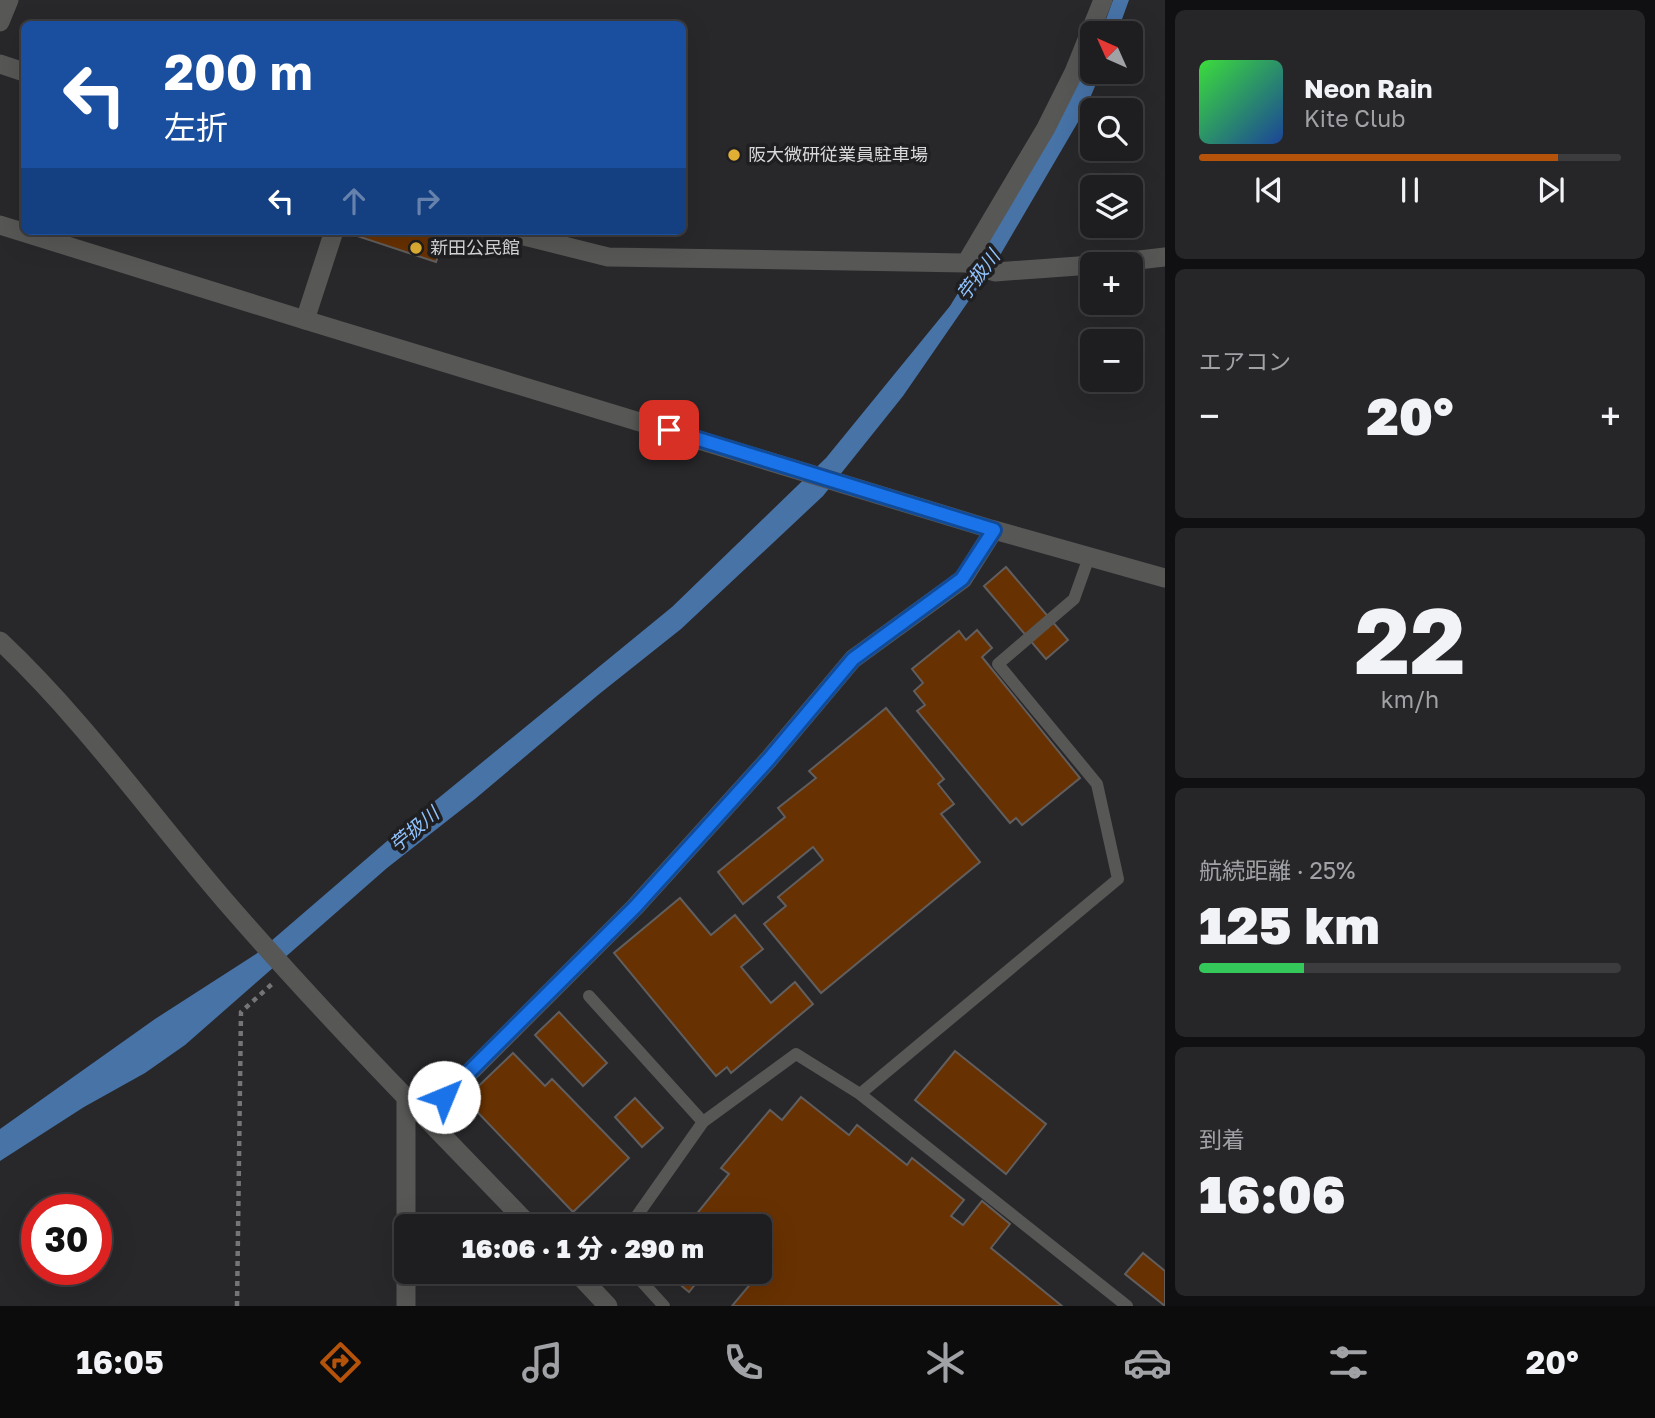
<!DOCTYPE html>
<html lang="ja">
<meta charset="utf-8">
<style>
body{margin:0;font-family:"Golos Text","Noto Sans JP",sans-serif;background:#262629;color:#f1f3f6;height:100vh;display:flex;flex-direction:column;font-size:26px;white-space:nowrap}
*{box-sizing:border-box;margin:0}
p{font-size:23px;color:#a1a2a5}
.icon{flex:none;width:38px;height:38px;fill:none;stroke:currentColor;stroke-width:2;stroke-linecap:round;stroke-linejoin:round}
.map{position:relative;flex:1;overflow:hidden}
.side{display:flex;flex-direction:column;gap:10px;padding:10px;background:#101012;width:490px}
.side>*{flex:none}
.hud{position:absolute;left:21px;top:21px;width:665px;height:214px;border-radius:10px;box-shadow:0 7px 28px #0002,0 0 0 2px #3c3b3e;background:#1a4fa0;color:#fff;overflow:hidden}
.needle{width:46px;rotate:315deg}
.controls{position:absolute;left:1080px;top:21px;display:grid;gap:14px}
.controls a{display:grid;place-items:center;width:63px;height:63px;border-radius:10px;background:#1e1d20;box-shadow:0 7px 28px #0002,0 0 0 2px #3c3b3e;font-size:35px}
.speed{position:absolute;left:21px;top:1194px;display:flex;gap:14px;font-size:35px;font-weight:700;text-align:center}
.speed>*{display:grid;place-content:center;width:91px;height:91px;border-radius:50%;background:#1e1d20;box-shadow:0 7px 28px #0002,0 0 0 2px #3c3b3e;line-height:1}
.speed .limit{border:10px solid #d22;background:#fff;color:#111}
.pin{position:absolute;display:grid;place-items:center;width:60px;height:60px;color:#fff;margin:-30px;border-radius:14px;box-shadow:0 4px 10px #0006}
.me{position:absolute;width:77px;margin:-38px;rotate:45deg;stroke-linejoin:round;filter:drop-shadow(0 0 5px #0008)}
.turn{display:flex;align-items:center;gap:24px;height:147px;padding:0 28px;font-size:32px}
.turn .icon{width:91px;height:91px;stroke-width:2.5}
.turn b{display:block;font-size:49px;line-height:60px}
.lanes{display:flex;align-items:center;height:66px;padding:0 28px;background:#0003;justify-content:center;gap:35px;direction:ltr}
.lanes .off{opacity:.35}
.big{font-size:52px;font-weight:800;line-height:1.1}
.side .widget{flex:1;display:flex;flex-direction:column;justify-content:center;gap:10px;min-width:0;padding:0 24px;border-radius:10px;background:#262629}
.side .dial{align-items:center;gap:0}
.dial b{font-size:91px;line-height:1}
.song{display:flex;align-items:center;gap:21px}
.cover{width:84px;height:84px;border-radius:10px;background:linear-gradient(135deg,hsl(120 70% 55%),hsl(220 70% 35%))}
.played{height:7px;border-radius:4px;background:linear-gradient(90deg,#b45309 85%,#3c3b3e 85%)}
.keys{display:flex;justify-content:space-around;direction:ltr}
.heat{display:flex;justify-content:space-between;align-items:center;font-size:38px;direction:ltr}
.charge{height:10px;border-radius:5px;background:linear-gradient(90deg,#34c759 25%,#3c3b3e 0)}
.trip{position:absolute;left:394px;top:1214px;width:378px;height:70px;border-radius:10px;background:#1e1d20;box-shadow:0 7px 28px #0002,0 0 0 2px #3c3b3e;font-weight:800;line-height:70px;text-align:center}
.tabs{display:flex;height:112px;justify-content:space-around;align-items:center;background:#0c0c0d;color:#a1a2a5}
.tabs .icon{width:49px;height:49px}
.tabs .selected{color:#b45309}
.tabs b{font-size:32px;color:#f1f3f6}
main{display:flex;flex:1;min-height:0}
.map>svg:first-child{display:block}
.water{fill:#4773a7}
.building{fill:#683101;stroke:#615e5d;stroke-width:2}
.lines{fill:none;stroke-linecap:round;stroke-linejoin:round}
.path{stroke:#757476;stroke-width:4.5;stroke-dasharray:5 5;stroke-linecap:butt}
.service{stroke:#575756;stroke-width:12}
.minor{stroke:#575756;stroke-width:19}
.tertiary{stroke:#575756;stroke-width:19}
.route-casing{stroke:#114b97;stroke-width:18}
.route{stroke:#1a73e8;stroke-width:12}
.poi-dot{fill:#e0af34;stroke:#1f1e20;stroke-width:2.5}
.labels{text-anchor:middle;stroke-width:7;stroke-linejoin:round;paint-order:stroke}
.poi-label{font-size:18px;fill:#d8d7d9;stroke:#1f1e20;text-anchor:start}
.water-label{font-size:19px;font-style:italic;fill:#91c3fe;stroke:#1f1e20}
</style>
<main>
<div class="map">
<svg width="1165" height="1306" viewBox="0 0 1165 1306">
<rect width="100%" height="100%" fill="#28272a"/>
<path class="water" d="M1113,0h16l-12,33h-16z
M1092,52v20h9l-16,38 -86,147 -96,139 -80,100 -142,133 -83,66 -123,104 -88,69 -202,177 -40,28 -61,34 -84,54v-32l155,-110 101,-65 152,-131 264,-216 154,-149 124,-152 34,-55z"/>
<path class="building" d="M349,231h97l-10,31 -88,-29z
M1006,567l62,73 -22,19 -62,-73z
M977,630l15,18 -10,9 98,121 -58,47 -6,-7 -6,5 -93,-112 8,-6 -11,-14 9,-8 -11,-14 47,-38 7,9z
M886,708l58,71 -6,5 16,20 -13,10 39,48 -159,131 -57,-69 22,-18 -8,-9 45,-37 -10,-13 -70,57 -25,-32 67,-55 -7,-9 38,-30 -7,-7z
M680,898l31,37 24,-20 28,34 -22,18 30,36 24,-21 18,22 -82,69 -4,-6 -11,9 -102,-123z
M559,1012l48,51 -24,23 -48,-51z
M955,1051l91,73 -40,50 -91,-74z
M513,1053l32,33 7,-7 77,79 -56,54 -108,-113z
M801,1097l48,38 8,-10 50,40 5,-7 52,42 -13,16 12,9 19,-24 28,23 -19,24 71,58h-330l21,-25 -11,-9h18v-45h-74l43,-53 -8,-6 49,-58 12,10z
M635,1098l28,30 -21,19 -27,-30z
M1143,1253l22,18v35l-40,-32z
M665,1272h40l-16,20z"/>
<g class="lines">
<path class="path" d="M237,1306l4,-294 31,-28"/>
<path class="service" d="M589,996l114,126
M860,1094l258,-215 -21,-95 -99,-120 76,-65 15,-42
M629,1227l74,-105 93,-68 64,40 267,212
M633,1272l31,34"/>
<path class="minor" d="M0,22l9,-22
M0,64l24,8
M504,231l104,26 358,6 29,9 97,-7
M966,263l80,-135 28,-56 29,-72
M1104,264l61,-7
M305,320l29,-89
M0,641c84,79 151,174 226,261 97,112 202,218 305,325
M425,1117l210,-210 134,-148 84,-100 110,-80 31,-49
M406,1227v-129
M576,1272l32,34
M406,1306v-34"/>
<path class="tertiary" d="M0,225l305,95 689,210 171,48"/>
</g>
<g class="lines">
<g class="route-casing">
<path id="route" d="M444,1097l191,-190 134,-148 84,-100 109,-80 32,-49 -325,-100"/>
</g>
<use href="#route" class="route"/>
</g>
<g class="poi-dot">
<circle cx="734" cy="155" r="7"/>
<circle cx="416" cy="248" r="7"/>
</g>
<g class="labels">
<g class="poi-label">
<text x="748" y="161">阪大微研従業員駐車場</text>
<text x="430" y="254">新田公民館</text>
</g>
<g class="water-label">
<text transform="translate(978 275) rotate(-53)" y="7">苧扱川</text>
<text transform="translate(414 829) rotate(-40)" y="7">苧扱川</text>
</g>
</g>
</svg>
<div class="controls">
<a><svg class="needle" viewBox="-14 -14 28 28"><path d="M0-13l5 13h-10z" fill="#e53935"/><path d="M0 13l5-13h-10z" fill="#a1a2a5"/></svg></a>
<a><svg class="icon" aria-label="search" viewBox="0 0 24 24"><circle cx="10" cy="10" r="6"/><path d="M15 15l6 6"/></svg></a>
<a><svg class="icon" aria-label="layers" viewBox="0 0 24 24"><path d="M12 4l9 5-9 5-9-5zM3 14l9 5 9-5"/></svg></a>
<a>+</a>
<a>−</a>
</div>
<div class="speed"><div class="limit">30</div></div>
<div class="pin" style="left:669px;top:430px;background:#d93025"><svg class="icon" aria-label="arrive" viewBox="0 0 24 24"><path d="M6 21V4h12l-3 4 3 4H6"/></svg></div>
<svg class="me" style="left:444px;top:1097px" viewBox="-20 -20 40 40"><circle r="19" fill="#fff"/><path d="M0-13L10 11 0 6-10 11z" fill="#1a73e8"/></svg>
<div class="trip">16:06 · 1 分 · 290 m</div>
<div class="hud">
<div class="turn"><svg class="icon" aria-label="left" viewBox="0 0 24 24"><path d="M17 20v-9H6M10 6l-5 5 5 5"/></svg><div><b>200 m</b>左折</div></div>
<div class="lanes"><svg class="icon" aria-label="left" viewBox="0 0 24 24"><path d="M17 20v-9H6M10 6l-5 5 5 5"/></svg><svg class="icon off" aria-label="ahead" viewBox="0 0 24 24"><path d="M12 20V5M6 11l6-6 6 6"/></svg><svg class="icon off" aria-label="right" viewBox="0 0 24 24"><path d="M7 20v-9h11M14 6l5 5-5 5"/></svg></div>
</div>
</div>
<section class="side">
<div class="widget">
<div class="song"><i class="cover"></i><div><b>Neon Rain</b><p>Kite Club</p></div></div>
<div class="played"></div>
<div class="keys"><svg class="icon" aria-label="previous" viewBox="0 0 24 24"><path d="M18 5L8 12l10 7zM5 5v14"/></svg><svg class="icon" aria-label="pause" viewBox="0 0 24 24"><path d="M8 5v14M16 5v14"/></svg><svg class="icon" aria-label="next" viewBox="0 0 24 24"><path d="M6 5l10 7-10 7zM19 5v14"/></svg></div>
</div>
<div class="widget"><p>エアコン</p>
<div class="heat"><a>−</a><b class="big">20°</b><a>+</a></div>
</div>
<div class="widget dial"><b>22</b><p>km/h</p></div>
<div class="widget"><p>航続距離 · 25%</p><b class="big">125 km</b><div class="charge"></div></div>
<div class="widget"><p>到着</p><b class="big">16:06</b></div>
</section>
</main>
<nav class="tabs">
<b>16:05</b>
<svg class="icon selected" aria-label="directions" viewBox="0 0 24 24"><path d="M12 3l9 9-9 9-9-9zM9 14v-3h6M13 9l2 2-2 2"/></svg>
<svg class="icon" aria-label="music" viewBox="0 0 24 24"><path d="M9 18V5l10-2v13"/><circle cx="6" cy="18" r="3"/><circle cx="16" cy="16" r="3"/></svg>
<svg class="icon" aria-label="phone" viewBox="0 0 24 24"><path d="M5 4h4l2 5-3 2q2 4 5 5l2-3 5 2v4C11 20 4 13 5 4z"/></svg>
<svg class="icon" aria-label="climate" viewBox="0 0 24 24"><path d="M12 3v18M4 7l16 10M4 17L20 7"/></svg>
<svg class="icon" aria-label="car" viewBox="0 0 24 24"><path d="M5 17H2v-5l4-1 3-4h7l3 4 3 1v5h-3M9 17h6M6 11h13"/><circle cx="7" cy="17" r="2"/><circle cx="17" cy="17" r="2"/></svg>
<svg class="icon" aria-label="filters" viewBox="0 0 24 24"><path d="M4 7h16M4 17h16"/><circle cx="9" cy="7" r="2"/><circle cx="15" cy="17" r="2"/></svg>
<b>20°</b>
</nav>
